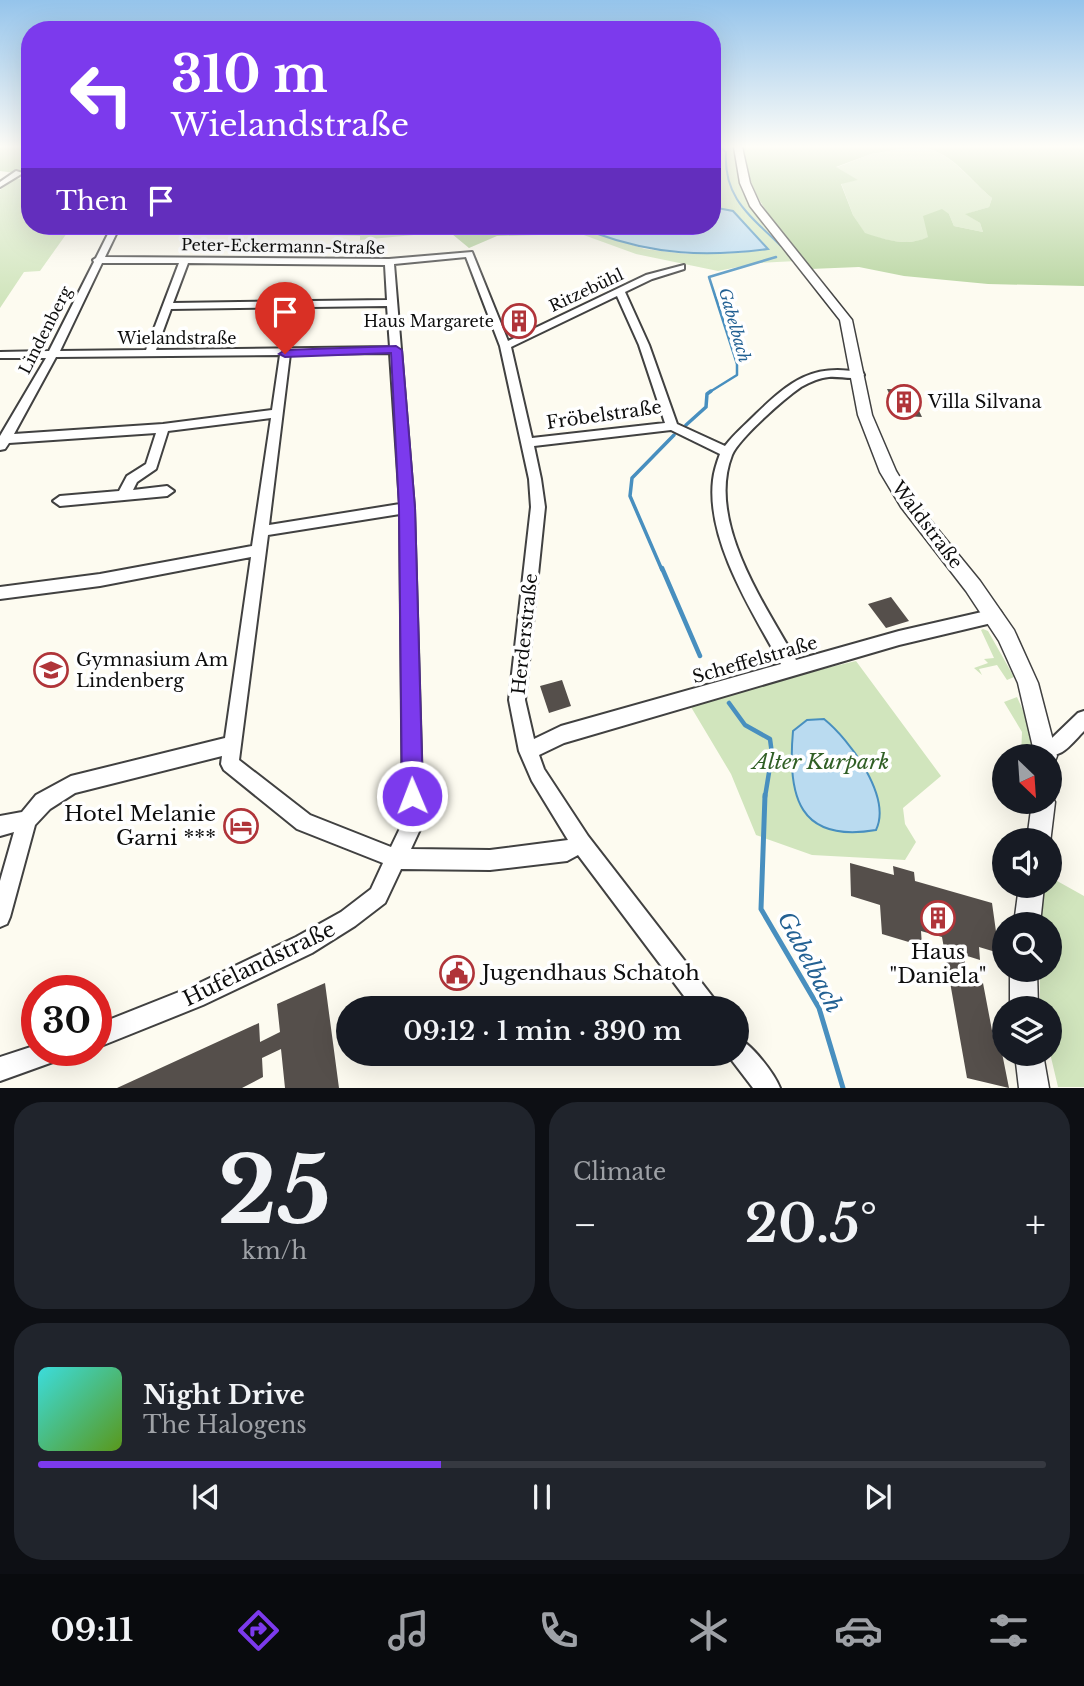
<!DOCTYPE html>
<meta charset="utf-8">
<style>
body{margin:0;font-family:"Libre Baskerville",serif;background:#20242c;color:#f1f3f6;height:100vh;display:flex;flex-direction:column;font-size:26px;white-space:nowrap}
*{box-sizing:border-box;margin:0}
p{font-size:23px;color:#9ea1a6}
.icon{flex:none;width:38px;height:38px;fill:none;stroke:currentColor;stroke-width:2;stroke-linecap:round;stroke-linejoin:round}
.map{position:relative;height:1088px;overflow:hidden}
.details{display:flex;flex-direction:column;gap:14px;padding:14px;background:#0d0f14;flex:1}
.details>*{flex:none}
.top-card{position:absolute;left:21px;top:21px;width:700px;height:214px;border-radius:28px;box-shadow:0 7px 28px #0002;background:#7c3aed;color:#fff;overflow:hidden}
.needle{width:46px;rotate:155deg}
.fabs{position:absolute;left:992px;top:744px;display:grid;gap:14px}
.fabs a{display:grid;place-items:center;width:70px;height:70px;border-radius:50%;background:#171b24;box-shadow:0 7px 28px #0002;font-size:35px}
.speed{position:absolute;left:21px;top:975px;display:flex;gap:14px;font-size:35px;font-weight:700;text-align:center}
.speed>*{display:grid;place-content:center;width:91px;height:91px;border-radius:50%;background:#171b24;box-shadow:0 7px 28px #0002;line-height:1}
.speed .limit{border:10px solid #d22;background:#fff;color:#111}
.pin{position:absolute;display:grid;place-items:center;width:60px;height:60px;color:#fff;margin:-72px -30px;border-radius:50% 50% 50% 0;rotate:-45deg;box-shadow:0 0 7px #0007}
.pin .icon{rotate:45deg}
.me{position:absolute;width:77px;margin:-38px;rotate:359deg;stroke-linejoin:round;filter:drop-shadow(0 0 5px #0008)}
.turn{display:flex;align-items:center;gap:24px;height:147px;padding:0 35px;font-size:32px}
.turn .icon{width:91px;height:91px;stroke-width:2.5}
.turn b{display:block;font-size:49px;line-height:60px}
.then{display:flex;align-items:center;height:66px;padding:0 35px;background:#0003;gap:14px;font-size:26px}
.big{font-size:52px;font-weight:600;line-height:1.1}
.details .tile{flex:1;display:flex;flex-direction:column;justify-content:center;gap:10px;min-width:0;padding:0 24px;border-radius:28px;background:#20242c}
.details .dial{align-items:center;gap:0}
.dial b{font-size:91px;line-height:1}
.song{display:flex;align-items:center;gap:21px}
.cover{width:84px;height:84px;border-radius:10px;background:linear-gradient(135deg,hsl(180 70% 55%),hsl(90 70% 35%))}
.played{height:7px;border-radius:4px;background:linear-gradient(90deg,#7c3aed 40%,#363941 40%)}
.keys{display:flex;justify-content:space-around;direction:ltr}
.heat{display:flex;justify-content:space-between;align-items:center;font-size:38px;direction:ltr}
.details .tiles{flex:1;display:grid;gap:14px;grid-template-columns:1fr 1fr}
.tile:last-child{grid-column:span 2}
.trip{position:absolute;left:336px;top:996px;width:413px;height:70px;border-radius:35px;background:#171b24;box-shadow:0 7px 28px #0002;font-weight:600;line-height:70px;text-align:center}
.dock{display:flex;height:112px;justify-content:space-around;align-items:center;background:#090b0e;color:#9ea1a6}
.dock .icon{width:49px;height:49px}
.dock .on{color:#7c3aed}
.dock b{font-size:32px;color:#f1f3f6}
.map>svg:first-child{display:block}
.green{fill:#d1e5bd}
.forest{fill:#b6d49e;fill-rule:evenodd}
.water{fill:#badbf0;stroke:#488fbf;stroke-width:2}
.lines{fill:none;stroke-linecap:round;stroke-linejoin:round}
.stream-far4{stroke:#488fbf;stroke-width:2}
.stream-far3{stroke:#488fbf;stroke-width:2.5}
.stream-far2{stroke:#488fbf;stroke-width:3.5}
.stream-far1{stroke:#488fbf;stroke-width:4.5}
.stream{stroke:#488fbf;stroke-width:5}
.building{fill:#554f4b}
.minor-casing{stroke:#414141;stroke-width:4}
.tertiary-casing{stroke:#414141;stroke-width:3}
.minor{fill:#fff;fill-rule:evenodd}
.tertiary{fill:#fff;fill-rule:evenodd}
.route{fill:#7c3aed;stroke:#51269a;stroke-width:2}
.labels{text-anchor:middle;stroke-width:7;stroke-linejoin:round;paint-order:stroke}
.far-street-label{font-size:16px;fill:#0e0e0e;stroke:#fff}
.far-poi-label{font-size:16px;fill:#0e0e0e;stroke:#fff;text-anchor:end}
.far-water-label{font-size:16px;font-style:italic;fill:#236193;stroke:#fff}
.poi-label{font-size:18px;fill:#0e0e0e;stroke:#fff;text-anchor:start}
.street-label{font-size:18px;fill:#0e0e0e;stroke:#fff}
.near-park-label{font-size:21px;font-style:italic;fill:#305f25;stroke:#fff}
.near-poi-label{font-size:21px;fill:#0e0e0e;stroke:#fff;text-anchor:end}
.near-street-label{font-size:21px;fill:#0e0e0e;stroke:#fff}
.near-water-label{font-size:23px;font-style:italic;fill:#236193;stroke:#fff}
</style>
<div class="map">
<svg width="1084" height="1088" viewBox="0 0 1084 1088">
<rect width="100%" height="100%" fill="#fdfbf0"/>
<path class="green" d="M712,147h22l8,44 8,15 47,55 -39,2 -40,8 -82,-17 -55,-20 -84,2 98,-3 50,16 41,5 51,-1 30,-4 -34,-38 -21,-4z
M900,149c8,0 21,-2 29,0 25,7 43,33 63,49l-3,9 -23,7 14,9 3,9 -29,-6 -5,-12 -22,11 2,12c-21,10 -43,3 -64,-3l-12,-19 -12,-32 16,-3 -22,-12 36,-14z
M14,179h16v47h42l-32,45 -16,1 -24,36v-118z
M161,226h253v9l-54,5v-4l-201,-6z
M983,629l5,2 26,46 -7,3 -10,-15 -18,4 3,6 -8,-7 14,-5 -4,-4 10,-1 -13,-28z
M856,661l85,115 -38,32 2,16 11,18 -11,18 -93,-5 -56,-20 -25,-61 -40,-67 102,-31z
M1017,697l20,45 2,14h-18l1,-24 -18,-30z
M1050,877l34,19v191h-26l-8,-34v-45h-10v-38h10v-46h-9l1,-38h8z"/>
<path class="forest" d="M0,147h30v28l-30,-4z
M743,147h341v139l-96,-2 -84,-8 -45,-9 -49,2c-32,-47 -59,-62 -67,-122zM900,149c8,0 21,-2 29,0 26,7 43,33 63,49l-3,9 -24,7 15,9 3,9 -29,-6 -5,-12 -7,-5 -19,7 5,21c-20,10 -42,3 -63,-4l-12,-18 -12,-31 17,-4 -22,-13 35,-13z
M450,226h142l3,7 -98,3 -28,12 -23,-19z"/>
<path class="water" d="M712,207l21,4 35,38c-62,8 -113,6 -173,-16l-3,-7h120z
M824,719c26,21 68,78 52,111 -77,13 -89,-33 -83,-99l14,-11z"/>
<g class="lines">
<path class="stream-far4" d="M720,147l6,5c-3,47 26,65 55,94"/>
<path class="stream-far3" d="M708,393l29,-18v-11l-28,-87 67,-20"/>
<path class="stream-far2" d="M686,425l20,-18 1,-13 4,-3
M662,570l-32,-74 2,-18 42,-43"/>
<path class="stream-far1" d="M662,568l38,88
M729,703l16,22 25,14 2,15 -7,43"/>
<path class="stream" d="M765,795l-4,114 58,99 24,80"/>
</g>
<path class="building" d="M887,389l22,1 13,27 -18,-1 -5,-12h-5z
M891,597l18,24 -23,7 -18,-24z
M562,680l9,26 -22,7 -9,-27z
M242,810l16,11 -18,22 -16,-11z
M850,863l44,12 -1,-9 21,6 1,9 77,22 7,50 -20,-6 1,13 -16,-5 3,25 16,3 11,58 6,2 9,45 -42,-10 -25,-141 -21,-6 1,15 -40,-12 -2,-29 -29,-9z
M325,983l14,105h-54l-4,-39 -19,9 1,19 -21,11h-125l142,-65 1,19 20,-10 -3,-28z"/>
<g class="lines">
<g class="minor-casing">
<path id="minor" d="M16,171l7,2 -23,14v-5z
M112,226h8l-15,31 284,2 83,-7 36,89 138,-66 38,-10v4l-32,10 -27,13 24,53 28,79 48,22c9,-12 20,-21 31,-32 33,-32 57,-52 107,-41l1,2c-9,6 -23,1 -35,2 -10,1 -19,5 -28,10 -16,11 -62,51 -69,68 -26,66 33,150 64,205l103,-29 96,-22 5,2 3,5 -3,5 -101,24 -335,98 -25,12 5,14 44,67 127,164 3,8h-25l-115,-153 -11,6 -77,9 -89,-1 -16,34 -30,23 -43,27 -109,52 -107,43v-23l93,-37 107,-51 45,-25 30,-23 12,-26 -86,-34 -73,-59 -3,-6 1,-8 -147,37 -25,16 -15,16 -25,92 -3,7 -7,3v-46l14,-49 -14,4v-20l22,-4 14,-17 35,-19 154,-38 26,-181 -151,29 -100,13v-12l100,-13 152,-28 19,-128 -103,13 -12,38 -19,13 -4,8 34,-4 7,5 -7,5 -107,10 -7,-5 7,-5 59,-5 8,-15 19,-12 10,-31 -147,10 -4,6 -5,1v-14l46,-78h-46v-6l49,-1 45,-89 -1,-2 3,-2zM466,257l34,89 29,133 2,28 -22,193 10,51 13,30 36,59 -78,10 -79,-1 12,-26 -9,-315 -20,-244zM102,263h77l-33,87 -86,1zM188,263l197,2 2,35 -214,3zM617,296l22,49 26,78 -133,15 -21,-91zM387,306l3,41 -234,3 15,-41zM390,353l10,151 -131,21 21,-171zM280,355l-8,55 -109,14 -149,10 42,-77zM671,430l49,24c-3,8 -6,17 -7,26 -7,61 40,133 68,184l-220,62 -27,13 -9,-39 20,-193 -4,-28 -7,-33zM400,514l3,308 -12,25 -81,-32 -71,-55 29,-225z
M1084,711v20c-13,13 -24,31 -44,22l-3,-6 3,-6 12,-3 26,-25z
M737,1038c14,5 37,35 43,50h-27l-26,-34h10z
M37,1045v5h31l-4,8 -64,23v-24z"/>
</g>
<g class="tertiary-casing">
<path id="tertiary" d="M734,147h8l8,36 10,22 92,115 20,95 24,56 17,28 67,82 34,49 24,53 19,73 -3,8 -4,1v-9h-15l-17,-73 -19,-42 -33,-50 -65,-84 -21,-35 -22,-57 -18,-95 -90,-114 -10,-23z
M1050,793l5,9 -5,41v-3h-23l5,-38h18z
M1019,886h25l-4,38h-26z
M1010,970h27l1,38h-28z
M1015,1054h28l6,34h-30z"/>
</g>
<use href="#minor" class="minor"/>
<use href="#tertiary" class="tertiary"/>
</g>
<linearGradient id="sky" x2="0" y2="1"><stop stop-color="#95c4eb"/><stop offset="0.49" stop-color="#fefdf8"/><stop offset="1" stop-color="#fefdf8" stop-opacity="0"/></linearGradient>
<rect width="1084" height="299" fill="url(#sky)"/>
<path class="route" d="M396,346l6,4 13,158 8,288 -3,7 -8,3 -7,-3 -3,-7 -3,-288 -8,-155 -106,4 -6,-3 6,-4z"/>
<defs>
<g id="building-ring" transform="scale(1.75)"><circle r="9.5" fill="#fff" stroke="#b03439" stroke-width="1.5"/><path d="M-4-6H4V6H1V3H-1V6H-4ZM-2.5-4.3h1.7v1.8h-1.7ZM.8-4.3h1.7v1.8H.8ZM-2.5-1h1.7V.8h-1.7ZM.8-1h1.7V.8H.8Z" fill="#b03439"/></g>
<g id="school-ring" transform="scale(1.75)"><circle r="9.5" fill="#fff" stroke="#b03439" stroke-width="1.5"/><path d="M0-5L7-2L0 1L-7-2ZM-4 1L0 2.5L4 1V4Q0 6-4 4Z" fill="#b03439"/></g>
<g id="hotel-ring" transform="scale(1.75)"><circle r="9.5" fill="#fff" stroke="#b03439" stroke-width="1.5"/><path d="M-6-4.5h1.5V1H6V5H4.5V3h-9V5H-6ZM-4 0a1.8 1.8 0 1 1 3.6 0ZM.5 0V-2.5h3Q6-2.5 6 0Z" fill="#b03439"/></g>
<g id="civic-ring" transform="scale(1.75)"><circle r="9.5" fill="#fff" stroke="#b03439" stroke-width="1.5"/><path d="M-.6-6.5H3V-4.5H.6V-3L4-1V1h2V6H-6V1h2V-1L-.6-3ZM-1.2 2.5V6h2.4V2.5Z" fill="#b03439"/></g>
</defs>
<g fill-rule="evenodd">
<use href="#building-ring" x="519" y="321"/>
<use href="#building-ring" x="904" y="402"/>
<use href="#school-ring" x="51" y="670"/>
<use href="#hotel-ring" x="241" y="826"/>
<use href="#building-ring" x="938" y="918"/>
<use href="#civic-ring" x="457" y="973"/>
</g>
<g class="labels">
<g class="far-street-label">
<text transform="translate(283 246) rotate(1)" y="6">Peter-Eckermann-Straße</text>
<text transform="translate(586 290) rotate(-25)" y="6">Ritzebühl</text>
<text transform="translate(45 330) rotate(-63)" y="6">Lindenberg</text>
<text x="177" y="344">Wielandstraße</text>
</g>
<g class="far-poi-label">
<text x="494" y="327">Haus Margarete</text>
</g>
<g class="far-water-label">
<text transform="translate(735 325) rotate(74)" y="6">Gabelbach</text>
</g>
<g class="poi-label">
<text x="928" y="408">Villa Silvana</text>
<text x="76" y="666">Gymnasium Am<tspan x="76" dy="21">Lindenberg</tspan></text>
</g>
<g class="street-label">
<text transform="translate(604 415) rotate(-8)" y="6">Fröbelstraße</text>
<text transform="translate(927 525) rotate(53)" y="6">Waldstraße</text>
<text transform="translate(525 634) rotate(-84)" y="6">Herderstraße</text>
<text transform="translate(755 660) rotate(-16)" y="6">Scheffelstraße</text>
</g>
<g class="near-park-label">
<text x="821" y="769">Alter Kurpark</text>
</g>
<g class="near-poi-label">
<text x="216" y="821">Hotel Melanie<tspan x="216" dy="24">Garni ***</tspan></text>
<text x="938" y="959" text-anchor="middle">Haus<tspan x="938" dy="24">"Daniela"</tspan></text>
<text x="482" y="980" text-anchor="start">Jugendhaus Schatoh</text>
</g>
<g class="near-street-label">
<text transform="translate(259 964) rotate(-26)" y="7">Hufelandstraße</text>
</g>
<g class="near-water-label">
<text transform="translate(810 962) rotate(62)" y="8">Gabelbach</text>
</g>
</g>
</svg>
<div class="fabs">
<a><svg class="needle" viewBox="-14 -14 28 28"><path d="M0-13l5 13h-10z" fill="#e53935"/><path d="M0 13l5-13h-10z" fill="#9ea1a6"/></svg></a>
<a><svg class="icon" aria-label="sound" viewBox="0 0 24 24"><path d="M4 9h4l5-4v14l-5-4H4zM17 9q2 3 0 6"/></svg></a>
<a><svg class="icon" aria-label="search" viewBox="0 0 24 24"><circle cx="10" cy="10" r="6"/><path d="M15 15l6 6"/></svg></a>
<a><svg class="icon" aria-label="layers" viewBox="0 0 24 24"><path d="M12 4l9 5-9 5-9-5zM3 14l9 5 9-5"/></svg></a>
</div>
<div class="speed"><div class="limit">30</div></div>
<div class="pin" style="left:285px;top:354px;background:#d93025"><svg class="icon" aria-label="arrive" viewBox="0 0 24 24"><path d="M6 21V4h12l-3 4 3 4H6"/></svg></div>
<svg class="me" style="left:412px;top:796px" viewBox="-20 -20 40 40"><circle r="17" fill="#7c3aed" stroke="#fff" stroke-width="3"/><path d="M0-11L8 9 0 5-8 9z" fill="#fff"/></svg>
<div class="trip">09:12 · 1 min · 390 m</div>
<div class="top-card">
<div class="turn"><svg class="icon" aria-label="left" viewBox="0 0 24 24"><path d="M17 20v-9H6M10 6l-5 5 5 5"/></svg><div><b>310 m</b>Wielandstraße</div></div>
<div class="then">Then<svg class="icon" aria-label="arrive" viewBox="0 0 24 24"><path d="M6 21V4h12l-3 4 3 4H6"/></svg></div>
</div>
</div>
<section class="details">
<div class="tiles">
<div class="tile dial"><b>25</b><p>km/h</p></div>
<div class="tile"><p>Climate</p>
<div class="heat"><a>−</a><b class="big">20.5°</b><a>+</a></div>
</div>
<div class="tile">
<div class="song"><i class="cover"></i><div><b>Night Drive</b><p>The Halogens</p></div></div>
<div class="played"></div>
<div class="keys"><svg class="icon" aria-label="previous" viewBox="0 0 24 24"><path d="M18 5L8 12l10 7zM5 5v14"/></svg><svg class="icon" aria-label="pause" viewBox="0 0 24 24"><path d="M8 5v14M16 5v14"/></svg><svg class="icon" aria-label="next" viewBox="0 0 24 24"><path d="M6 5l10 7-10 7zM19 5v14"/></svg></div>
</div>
</div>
</section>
<nav class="dock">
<b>09:11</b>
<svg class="icon on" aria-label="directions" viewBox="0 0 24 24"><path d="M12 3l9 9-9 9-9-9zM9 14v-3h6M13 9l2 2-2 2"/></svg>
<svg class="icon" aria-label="music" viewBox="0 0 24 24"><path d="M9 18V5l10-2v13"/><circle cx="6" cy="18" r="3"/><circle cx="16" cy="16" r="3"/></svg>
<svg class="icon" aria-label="phone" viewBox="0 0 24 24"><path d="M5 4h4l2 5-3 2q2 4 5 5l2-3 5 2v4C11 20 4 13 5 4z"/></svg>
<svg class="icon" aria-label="climate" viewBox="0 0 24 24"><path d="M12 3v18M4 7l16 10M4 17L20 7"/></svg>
<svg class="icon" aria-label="car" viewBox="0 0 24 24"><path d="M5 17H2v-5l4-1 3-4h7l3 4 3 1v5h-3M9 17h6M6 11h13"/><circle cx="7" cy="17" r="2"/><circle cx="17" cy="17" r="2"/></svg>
<svg class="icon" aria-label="filters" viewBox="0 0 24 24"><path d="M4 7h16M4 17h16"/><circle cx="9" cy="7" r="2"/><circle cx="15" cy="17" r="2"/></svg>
</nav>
